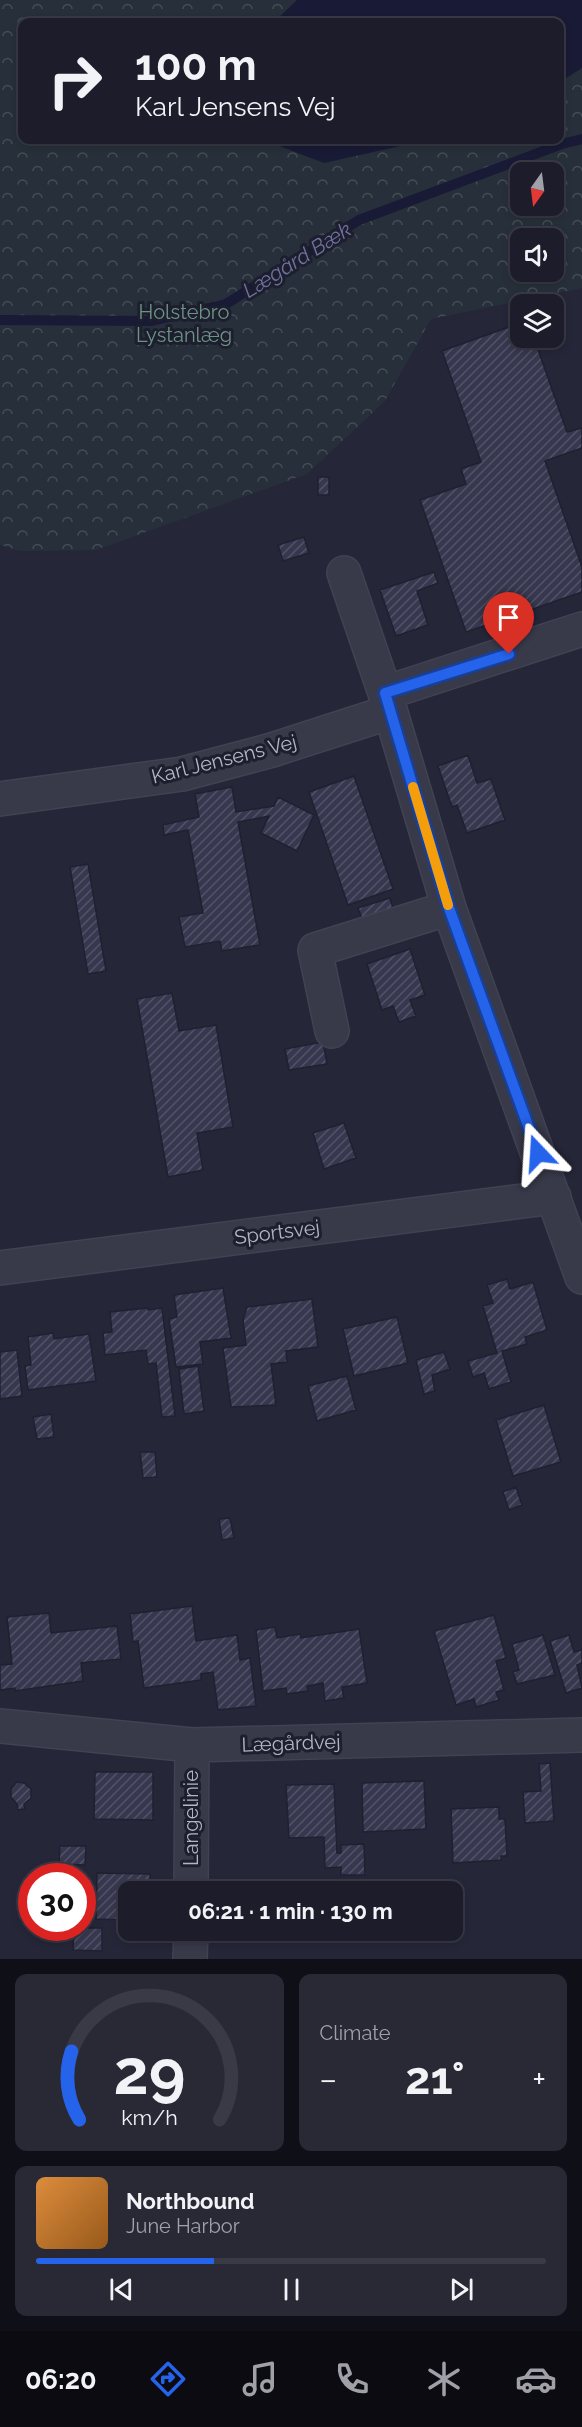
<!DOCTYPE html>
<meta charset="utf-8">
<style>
body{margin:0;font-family:Raleway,sans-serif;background:#292936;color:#f1f3f6;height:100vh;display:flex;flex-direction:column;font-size:22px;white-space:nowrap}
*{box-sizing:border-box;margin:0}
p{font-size:20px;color:#a0a1a8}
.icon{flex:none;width:33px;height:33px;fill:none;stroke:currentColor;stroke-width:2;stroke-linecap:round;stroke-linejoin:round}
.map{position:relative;height:1959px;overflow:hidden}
.sheet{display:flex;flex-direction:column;gap:15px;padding:15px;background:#0f0f17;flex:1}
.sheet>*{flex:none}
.banner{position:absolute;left:18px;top:18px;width:546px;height:126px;border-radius:12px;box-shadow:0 3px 9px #0003,0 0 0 2px #3a3a47;background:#1c1c2a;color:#f1f3f6;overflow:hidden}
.needle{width:39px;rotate:194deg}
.tools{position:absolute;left:510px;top:162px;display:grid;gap:12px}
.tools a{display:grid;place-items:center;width:54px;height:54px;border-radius:12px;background:#1c1c2a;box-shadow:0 3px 9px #0003,0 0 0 2px #3a3a47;font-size:30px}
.speed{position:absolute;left:18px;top:1863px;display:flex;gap:12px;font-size:30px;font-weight:700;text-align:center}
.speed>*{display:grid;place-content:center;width:78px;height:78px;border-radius:50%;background:#1c1c2a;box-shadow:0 3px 9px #0003,0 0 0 2px #3a3a47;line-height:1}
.speed .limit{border:9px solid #d22;background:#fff;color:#111}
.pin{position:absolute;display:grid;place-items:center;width:51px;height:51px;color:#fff;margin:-62px -26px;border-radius:50% 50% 50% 0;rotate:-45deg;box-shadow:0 0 6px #0007}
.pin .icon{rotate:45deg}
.me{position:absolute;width:66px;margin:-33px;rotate:340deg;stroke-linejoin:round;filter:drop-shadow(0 0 4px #0008)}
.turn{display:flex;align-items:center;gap:21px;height:126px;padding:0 18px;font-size:27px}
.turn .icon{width:78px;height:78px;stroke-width:2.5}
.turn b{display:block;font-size:42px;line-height:51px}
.big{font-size:45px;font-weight:700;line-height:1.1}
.sheet .tile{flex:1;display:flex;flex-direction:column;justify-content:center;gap:9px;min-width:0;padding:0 21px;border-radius:12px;background:#292936}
.sheet .dial{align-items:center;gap:0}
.dial svg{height:156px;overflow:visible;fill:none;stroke:#3a3a47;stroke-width:7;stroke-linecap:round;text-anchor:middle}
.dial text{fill:#f1f3f6;stroke:none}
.song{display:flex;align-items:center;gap:18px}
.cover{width:72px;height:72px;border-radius:9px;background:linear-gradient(135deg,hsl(30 70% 55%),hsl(30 70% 35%))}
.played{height:6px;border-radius:3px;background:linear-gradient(90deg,#2563eb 35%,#3a3a47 35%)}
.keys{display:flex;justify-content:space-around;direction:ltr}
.heat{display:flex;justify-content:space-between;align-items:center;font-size:33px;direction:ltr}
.sheet .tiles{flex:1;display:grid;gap:15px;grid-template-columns:1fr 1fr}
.tile:last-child{grid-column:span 2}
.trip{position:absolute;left:118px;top:1881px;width:345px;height:60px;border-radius:12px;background:#1c1c2a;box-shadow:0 3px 9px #0003,0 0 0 2px #3a3a47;font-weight:700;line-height:60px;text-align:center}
.dock{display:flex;height:96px;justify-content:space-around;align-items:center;background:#0b0b11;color:#a0a1a8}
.dock .icon{width:42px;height:42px}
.dock .current{color:#2563eb}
.dock b{font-size:27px;color:#f1f3f6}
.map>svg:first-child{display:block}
.forest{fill:url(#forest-crowns);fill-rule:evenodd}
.water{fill:#191a35}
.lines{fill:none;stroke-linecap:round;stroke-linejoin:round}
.stream{stroke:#191a35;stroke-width:10}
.building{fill:url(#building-hatch);stroke:#1f2030;stroke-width:1.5}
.minor-casing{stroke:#414252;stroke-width:36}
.minor{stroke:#383949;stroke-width:33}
.route-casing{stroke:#184099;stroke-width:15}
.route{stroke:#2563eb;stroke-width:10}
.slow{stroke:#f59e0b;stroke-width:10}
.labels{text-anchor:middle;stroke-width:6;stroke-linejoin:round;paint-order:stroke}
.park-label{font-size:20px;fill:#6d9384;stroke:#1d1e2e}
.street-label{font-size:20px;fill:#b4b4c5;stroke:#1d1e2e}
.water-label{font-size:21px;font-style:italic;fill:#7073a0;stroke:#1d1e2e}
</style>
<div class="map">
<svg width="582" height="1959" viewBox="0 0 582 1959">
<defs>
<pattern id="forest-crowns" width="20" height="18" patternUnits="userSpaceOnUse" patternTransform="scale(1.5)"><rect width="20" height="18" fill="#27303a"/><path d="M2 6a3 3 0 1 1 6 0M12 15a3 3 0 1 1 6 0" fill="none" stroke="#444c55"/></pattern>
<pattern id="building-hatch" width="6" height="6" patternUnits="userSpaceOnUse" patternTransform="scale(1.5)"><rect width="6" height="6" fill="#37384f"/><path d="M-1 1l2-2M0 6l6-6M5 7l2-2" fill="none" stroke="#525267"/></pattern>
</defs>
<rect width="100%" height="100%" fill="#252638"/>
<path class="forest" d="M0,0h582v288l-151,31 -46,82 -78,73 -211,76 -76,1 -20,-6zM22,22h538v118h-538zM520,172h34v34h-34zM520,238h34v34h-34z"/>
<path class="water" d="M297,0h285v68l-22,14v-60h-286z
M264,140h163l-103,23z"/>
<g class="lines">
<path class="stream" d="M0,320l152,1 74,-17 133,-84 203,-76 20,-5"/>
</g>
<path class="building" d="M520,323v15h14l33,94 15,-4v20l-37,13 37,106v25l-116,40 -46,-132 46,-16 -5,-15 20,-7 -39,-111z
M318,477h11v18h-11z
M304,537l5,16 -26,8 -5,-16z
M434,572l4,11 -21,8 11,34 -32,11 -16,-46z
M468,755l9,28 14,-4 14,41 -38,13 -10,-28 -5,2 -14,-41z
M354,776l39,113 -45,16 -39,-113z
M232,787l4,25 38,-6 4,-9 36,18 -17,36 -36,-18 8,-17 -31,6 22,123 -38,6 -2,-10 -35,6 -6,-30 24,-4 -15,-83 -24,5 -1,-10 36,-8 -4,-23z
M88,864l18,107 -18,3 -18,-107z
M390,898l5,17 -31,9 -6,-16z
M410,949l15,46 -15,5 6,16 -17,6 -6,-16 -11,4 -15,-46z
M172,993l7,38 37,-6 17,102 -36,6 6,37 -35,7 -31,-178z
M323,1042l4,22 -38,6 -4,-21z
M344,1123l12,35 -32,11 -11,-36z
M507,1279l3,10 23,-7 14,48 -22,7 2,7 -25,7 9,31 -22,7 -5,-16 -11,4 -5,-16 29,-8 -14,-47 10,-3 -6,-18z
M223,1288l8,50 -31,4 3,22 -27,3 -7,-48 8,-2 -3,-22z
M312,1299l6,48 -32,4 1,11 -16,2 5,41 -45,2 -8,-59 23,-3 -3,-25 4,-13z
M148,1308v2l14,-2 13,108 -13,1 -6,-54 -8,1 -2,-14 -41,5 -2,-22 9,-1 -2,-20z
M397,1317l11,46 -54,13 -11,-47z
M53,1333l1,6 35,-5 7,47 -68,9 -3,-24 6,-1 -3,-28z
M17,1350l5,46 -22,3v-47z
M444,1352l6,17 -18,6 3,16 -11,3 -8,-34z
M198,1366l6,45 -20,3 -5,-45z
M347,1376l9,34 -39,11 -9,-35z
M544,1405l17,57 -48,14 -17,-56z
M51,1414l3,23 -17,2 -4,-22z
M140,1452h15l2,25 -14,1z
M516,1487l6,18 -13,5 -6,-18z
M230,1518l4,20 -12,2 -3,-21z
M192,1606l4,35 41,-6 3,25 10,-2 6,48 -38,4 -5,-38 -12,2v6l-57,8 -6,-47 -5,1 -3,-28z
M49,1613l2,20 66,-7 4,33 -40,4 2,18 -68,10v-3l-15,2v-25l12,-1 -5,-47z
M494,1615l12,43 -10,3 8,29 -8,2 3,8 -23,7 -2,-8 -18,6 -22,-74z
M275,1627l2,11 23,-4 1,4 58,-9 8,54 -25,4 2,11 -19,3 -2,-18 -16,3 1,5 -21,3 -1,-6 -23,3 -7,-61z
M543,1635l12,40 -38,9 -4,-12 6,-2 -7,-26z
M569,1635l5,17 8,-2v13l-5,2 5,23 -16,5 -16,-52z
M550,1763l4,58 -29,2 -2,-31 18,-1 -2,-27z
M95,1772h58v48l-59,-1z
M424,1781l2,48 -63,3 -1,-49z
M17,1782l7,1 7,6v9l-7,6 1,5 -7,1 -1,-6 -6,-7v-8z
M334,1784l3,69h4v-8l23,-1 1,31h-24v-8l-16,1 -1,-31 -35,1 -3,-53z
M499,1807v12h6l2,37h-6v4l-48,3 -2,-54z
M60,1846h26l-1,19 -26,-1z
M97,1873l53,1v18h-21v28l-33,-1z
M74,1928h28v23l-29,-1z"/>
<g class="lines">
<g class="minor-casing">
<path id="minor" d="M344,573l41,120 197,-64
M385,693l64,215 133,369
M0,799l182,-25 90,-24 118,-38
M332,1031l-17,-81 134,-42
M0,1268l554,-71
M0,1726l192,19 390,-10
M191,1892l1,-147
M190,1959l1,-29"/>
</g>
<use href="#minor" class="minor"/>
</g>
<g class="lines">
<g class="route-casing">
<path id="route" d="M509,654l-124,39 64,215 89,245"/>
</g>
<use href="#route" class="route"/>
<path class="slow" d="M413,787l35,118"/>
</g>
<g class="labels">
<g class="park-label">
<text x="184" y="319">Holstebro<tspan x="184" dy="23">Lystanlæg</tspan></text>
</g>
<g class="street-label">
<text transform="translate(224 759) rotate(-14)" y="7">Karl Jensens Vej</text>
<text transform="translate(277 1232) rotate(-7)" y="7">Sportsvej</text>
<text transform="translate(291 1743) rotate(-2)" y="7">Lægårdvej</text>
<text transform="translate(191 1818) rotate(-90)" y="7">Langelinie</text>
</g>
<g class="water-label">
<text transform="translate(297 260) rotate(-32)" y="7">Lægård Bæk</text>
</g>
</g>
</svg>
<div class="tools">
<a><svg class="needle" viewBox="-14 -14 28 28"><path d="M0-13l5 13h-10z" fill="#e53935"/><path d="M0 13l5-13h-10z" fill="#a0a1a8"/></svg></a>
<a><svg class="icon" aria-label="sound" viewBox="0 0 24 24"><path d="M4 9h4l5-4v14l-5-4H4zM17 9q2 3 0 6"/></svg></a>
<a><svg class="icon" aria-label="layers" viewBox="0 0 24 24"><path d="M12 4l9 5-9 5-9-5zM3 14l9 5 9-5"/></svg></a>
</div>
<div class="speed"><div class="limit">30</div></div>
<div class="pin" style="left:509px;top:654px;background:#d93025"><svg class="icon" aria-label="arrive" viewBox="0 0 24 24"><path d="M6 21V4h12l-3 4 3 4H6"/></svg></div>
<svg class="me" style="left:538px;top:1153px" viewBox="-20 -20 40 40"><path d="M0-17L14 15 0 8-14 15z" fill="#2563eb" stroke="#fff" stroke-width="4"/></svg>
<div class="trip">06:21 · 1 min · 130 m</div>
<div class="banner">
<div class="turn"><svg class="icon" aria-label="right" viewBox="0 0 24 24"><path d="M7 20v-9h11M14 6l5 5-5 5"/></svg><div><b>100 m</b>Karl Jensens Vej</div></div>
</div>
</div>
<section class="sheet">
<div class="tiles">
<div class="tile dial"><svg viewBox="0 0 100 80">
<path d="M14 69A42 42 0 1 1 86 69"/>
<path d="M14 69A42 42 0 0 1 10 34" stroke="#2563eb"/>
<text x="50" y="56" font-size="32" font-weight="700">29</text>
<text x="50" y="72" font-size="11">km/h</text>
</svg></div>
<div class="tile"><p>Climate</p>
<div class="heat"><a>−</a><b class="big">21°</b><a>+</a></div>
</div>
<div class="tile">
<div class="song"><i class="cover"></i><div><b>Northbound</b><p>June Harbor</p></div></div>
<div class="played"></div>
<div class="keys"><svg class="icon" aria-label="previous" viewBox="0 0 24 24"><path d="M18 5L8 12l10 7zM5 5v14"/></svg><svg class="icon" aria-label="pause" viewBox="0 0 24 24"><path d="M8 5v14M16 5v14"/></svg><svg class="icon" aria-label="next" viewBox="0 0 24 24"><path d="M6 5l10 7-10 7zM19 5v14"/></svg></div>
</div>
</div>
</section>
<nav class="dock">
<b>06:20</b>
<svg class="icon current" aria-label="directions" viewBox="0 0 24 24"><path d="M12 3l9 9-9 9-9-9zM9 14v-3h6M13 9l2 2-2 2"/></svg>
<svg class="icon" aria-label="music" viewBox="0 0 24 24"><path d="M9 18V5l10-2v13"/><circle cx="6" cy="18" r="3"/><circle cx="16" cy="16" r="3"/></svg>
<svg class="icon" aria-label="phone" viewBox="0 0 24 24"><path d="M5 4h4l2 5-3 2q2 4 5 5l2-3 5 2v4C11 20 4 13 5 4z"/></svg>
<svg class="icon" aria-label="climate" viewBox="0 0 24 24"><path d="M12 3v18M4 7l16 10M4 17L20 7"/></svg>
<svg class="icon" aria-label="car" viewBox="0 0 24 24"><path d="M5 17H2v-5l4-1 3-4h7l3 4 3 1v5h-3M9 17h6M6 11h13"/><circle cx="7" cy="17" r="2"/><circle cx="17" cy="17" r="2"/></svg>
</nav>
